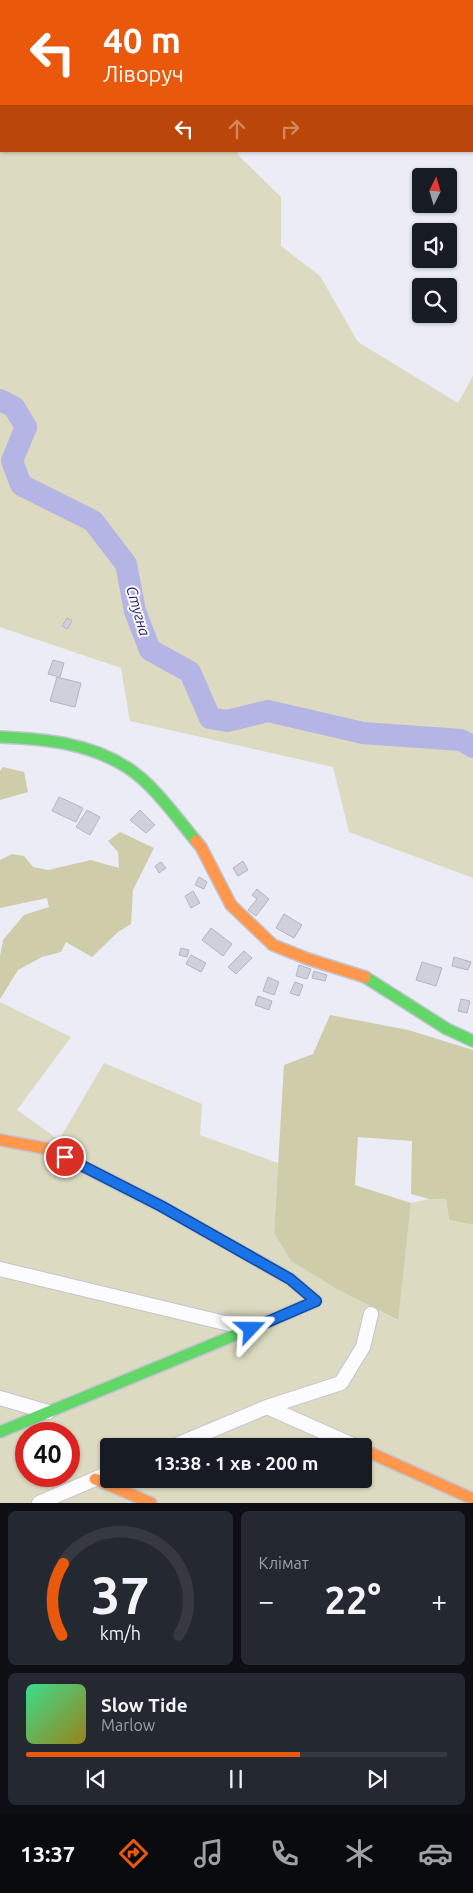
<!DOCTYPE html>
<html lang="uk">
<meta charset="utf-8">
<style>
body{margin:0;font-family:Ubuntu,sans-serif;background:#242831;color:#f1f3f6;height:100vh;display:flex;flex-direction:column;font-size:19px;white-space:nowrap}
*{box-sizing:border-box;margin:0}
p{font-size:16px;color:#9ea1a6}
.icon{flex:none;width:28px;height:28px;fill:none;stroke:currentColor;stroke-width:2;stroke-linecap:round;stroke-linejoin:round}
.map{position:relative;height:1503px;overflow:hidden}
.drawer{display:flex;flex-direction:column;gap:8px;padding:8px;background:#0d0f14;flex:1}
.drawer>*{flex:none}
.guide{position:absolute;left:0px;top:0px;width:474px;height:152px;box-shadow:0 1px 4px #0004;background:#ea580c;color:#fff;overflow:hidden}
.needle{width:32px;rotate:5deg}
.fabs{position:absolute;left:412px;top:168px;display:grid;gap:10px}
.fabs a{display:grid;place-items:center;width:45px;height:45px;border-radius:5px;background:#171b24;box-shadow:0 1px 4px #0004;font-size:25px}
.speed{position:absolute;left:15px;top:1422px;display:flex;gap:10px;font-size:25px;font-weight:700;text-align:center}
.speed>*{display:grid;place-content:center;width:65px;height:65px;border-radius:50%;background:#171b24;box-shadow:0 1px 4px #0004;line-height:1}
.speed .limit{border:8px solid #d22;background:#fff;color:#111}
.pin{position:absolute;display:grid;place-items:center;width:42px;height:42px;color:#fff;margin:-21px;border:2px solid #fff;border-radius:50%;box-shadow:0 1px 5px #0007}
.me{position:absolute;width:55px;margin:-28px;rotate:67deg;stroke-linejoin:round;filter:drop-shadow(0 0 4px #0008)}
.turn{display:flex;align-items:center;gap:18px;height:105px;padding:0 20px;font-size:22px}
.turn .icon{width:65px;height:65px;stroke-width:2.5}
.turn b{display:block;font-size:35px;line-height:42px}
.lanes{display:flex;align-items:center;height:48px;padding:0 20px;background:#0003;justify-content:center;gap:25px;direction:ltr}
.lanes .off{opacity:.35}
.big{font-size:38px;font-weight:700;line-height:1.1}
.drawer .tile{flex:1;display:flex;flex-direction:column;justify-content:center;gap:8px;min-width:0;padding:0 18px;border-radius:8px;background:#242831}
.drawer .dial{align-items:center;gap:0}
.dial svg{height:130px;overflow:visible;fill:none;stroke:#363941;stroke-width:7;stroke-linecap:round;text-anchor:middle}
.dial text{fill:#f1f3f6;stroke:none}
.song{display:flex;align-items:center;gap:15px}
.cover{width:60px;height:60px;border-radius:8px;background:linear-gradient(135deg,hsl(150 70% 55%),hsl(50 70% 35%))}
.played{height:5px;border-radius:2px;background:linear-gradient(90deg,#ea580c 65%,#363941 65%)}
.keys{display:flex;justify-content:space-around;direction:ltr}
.heat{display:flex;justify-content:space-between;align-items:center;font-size:28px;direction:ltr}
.drawer .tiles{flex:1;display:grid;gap:8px;grid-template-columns:1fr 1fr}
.tile:last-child{grid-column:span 2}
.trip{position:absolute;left:100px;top:1438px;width:272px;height:50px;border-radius:5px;background:#171b24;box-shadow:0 1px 4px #0004;font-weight:700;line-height:50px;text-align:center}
.tab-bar{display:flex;height:80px;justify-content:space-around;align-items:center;background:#090b0e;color:#9ea1a6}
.tab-bar .icon{width:35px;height:35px}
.tab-bar .on{color:#ea580c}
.tab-bar b{font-size:22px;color:#f1f3f6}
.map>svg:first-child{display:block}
.built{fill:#e3e4fa}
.green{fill:#dcdac0;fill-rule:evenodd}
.forest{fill:#cfccaa}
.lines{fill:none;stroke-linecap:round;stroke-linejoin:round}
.river{stroke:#b4b5e4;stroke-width:22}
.building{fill:#d0d0dd;stroke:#b5b5c2}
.lane-casing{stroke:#c3c4d1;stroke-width:9}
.street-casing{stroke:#c3c4d1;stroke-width:16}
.fast-casing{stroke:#c3c4d1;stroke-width:14}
.slow-casing{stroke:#c3c4d1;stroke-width:14}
.lane{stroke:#fcfcfe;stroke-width:7}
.street{stroke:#fcfcfe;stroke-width:14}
.fast{stroke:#63d668;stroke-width:11}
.slow{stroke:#ff974d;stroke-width:11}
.route-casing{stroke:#114b97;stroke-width:12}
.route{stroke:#1a73e8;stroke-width:9}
.labels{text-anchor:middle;stroke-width:4;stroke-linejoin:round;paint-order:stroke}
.water-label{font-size:15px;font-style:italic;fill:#291d65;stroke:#f7f7f7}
</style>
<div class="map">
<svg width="473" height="1503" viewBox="0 0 473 1503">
<rect width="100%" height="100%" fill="#ebecf6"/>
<path class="built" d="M322,0h151v37l-1,-36z"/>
<path class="green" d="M0,23l1,128h238l-2,3 44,43v49l39,30 38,66 100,61 15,-27v502l-124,-46 -16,-65 -203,-46 -9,-53 -121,-41z
M0,1002l71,35 -54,73 42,30 45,-77 98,41 -2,31 78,28 -4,70 17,28 49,30 57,29 14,-117 18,-4h17l3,21 24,5v278h-473zM26,1434h43v42h-43zM109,1446h255v33h-255z"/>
<path class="forest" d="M3,767l21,5 4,20 -28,8v-29z
M120,832l34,16 -21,42 -2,34 -13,8 -26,25 -26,-15 -5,10 -19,5 -24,13 -18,29v-43l3,-16 21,-25 25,-8 -2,-9 -47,10v-48l12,-6 12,2 9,11 15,3 43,-10 28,8 -1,-16 -10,-11z
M330,1015l78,15 65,20v175l-24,-5 -3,-21h-17l-18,-5 1,-53 -54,-4 -3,48 56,18 -13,117 -58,-29 -49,-30 -17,-28 10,-168 29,-11z"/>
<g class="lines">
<path class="river" d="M0,400l14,7 12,20 -14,34 9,24 72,36 33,43 9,47 15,39 40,22 20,46 17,3 41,-10 95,22 98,7 12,7"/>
</g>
<path class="building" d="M456,0h17v11l-1,-10z
M67,618l5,3 -5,8 -5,-3z
M53,660l11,3 -4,14 -12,-3z
M57,677l24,6 -6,24 -25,-6z
M59,797l24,11 -7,14 -24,-11z
M87,810l13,7 -10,18 -14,-8z
M140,810l15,15 -9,8 -16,-13z
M243,861l5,9 -10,6 -5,-8z
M161,862l5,6 -7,5 -4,-7z
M199,877l8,5 -3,7 -9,-4z
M257,889l12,10 -13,17 -8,-6 9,-11 -5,-4z
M193,891l7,12 -9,5 -6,-12z
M284,914l18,11 -8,13 -18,-10z
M211,928l21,16 -9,12 -21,-16z
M181,948l8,2 -2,7 -8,-2z
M244,951l8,7 -16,16 -8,-7z
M191,955l15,8 -5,9 -15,-8z
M454,957l17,5 -3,8 -16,-4z
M422,962l20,6 -6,18 -20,-6z
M299,965l12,4 -4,10 -11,-3z
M314,971l13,4 -2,6 -13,-3z
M268,977l11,5 -5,13 -11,-4z
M295,982l8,3 -4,11 -9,-3z
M258,996l14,5 -3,9 -14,-5z
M461,999l9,2 -3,12 -9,-2z"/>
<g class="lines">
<g class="lane-casing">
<path id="lane" d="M428,1l1,-1"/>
</g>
<g class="street-casing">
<path id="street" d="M0,1269l250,60
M0,1398l48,14
M267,1407l88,39
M174,1446l93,-39 74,-24 22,-36 8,-33
M39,1503l70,-30"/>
</g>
<g class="fast-casing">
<path id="fast" d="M0,737c45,2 90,6 128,31 25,16 49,50 68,73
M365,977l82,52 26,12
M0,1432l269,-111"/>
</g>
<g class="slow-casing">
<path id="slow" d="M196,841l5,6 30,58 42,40 35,14 57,18
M0,1140l49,9 112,57 129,73 26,22 -47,20
M364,1450l109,49
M95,1479l56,24"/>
</g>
<use href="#lane" class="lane"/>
<use href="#street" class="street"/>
<use href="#fast" class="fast"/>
<use href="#slow" class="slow"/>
</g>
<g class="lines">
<g class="route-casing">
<path id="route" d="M65,1157l96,49 129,73 26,22 -65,28"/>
</g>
<use href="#route" class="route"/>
</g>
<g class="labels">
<g class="water-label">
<text transform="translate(138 611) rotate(74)" y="5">Стугна</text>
</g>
</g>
</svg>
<div class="fabs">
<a><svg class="needle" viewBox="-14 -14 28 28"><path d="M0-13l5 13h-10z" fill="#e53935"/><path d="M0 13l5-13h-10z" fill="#9ea1a6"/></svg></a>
<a><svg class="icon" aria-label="sound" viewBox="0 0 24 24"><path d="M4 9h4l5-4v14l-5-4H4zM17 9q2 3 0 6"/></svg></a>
<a><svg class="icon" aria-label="search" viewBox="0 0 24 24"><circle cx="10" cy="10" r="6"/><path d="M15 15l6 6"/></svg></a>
</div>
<div class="speed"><div class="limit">40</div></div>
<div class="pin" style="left:65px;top:1157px;background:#d93025"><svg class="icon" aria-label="arrive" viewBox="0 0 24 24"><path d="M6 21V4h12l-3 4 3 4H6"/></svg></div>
<svg class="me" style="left:251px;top:1329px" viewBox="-20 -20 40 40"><path d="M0-17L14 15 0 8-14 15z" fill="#1a73e8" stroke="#fff" stroke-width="4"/></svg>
<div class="trip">13:38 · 1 хв · 200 m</div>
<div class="guide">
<div class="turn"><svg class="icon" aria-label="left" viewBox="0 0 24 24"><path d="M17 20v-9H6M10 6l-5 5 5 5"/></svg><div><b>40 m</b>Ліворуч</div></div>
<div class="lanes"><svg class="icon" aria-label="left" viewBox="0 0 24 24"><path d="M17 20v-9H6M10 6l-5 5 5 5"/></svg><svg class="icon off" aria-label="ahead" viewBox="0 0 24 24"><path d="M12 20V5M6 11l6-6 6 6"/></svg><svg class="icon off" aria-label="right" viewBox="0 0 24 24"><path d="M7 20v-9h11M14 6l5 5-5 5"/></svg></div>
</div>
</div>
<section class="drawer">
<div class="tiles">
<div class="tile dial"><svg viewBox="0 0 100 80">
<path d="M14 69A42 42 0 1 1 86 69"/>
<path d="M14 69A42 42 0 0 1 15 25" stroke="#ea580c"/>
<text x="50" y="56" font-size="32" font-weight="700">37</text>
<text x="50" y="72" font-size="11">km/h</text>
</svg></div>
<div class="tile"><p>Клімат</p>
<div class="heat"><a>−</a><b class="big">22°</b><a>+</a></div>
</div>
<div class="tile">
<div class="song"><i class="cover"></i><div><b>Slow Tide</b><p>Marlow</p></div></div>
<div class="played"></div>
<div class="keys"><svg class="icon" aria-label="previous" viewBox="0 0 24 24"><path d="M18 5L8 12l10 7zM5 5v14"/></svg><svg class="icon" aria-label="pause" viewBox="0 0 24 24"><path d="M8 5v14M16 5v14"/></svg><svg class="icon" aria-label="next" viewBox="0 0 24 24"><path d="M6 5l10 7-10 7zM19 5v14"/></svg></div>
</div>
</div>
</section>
<nav class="tab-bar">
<b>13:37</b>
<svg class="icon on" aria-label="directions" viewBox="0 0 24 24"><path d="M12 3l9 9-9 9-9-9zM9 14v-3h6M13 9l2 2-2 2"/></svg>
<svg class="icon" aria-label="music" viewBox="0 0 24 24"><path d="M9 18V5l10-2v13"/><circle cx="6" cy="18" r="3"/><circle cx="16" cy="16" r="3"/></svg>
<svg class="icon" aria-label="phone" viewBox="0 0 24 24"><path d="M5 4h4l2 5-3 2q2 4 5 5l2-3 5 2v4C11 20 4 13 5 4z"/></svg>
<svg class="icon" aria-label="climate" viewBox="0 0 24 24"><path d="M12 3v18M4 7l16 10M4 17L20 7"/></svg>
<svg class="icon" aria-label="car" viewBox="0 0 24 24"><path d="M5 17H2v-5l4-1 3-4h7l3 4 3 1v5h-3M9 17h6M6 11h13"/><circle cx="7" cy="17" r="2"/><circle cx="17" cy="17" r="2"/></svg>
</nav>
